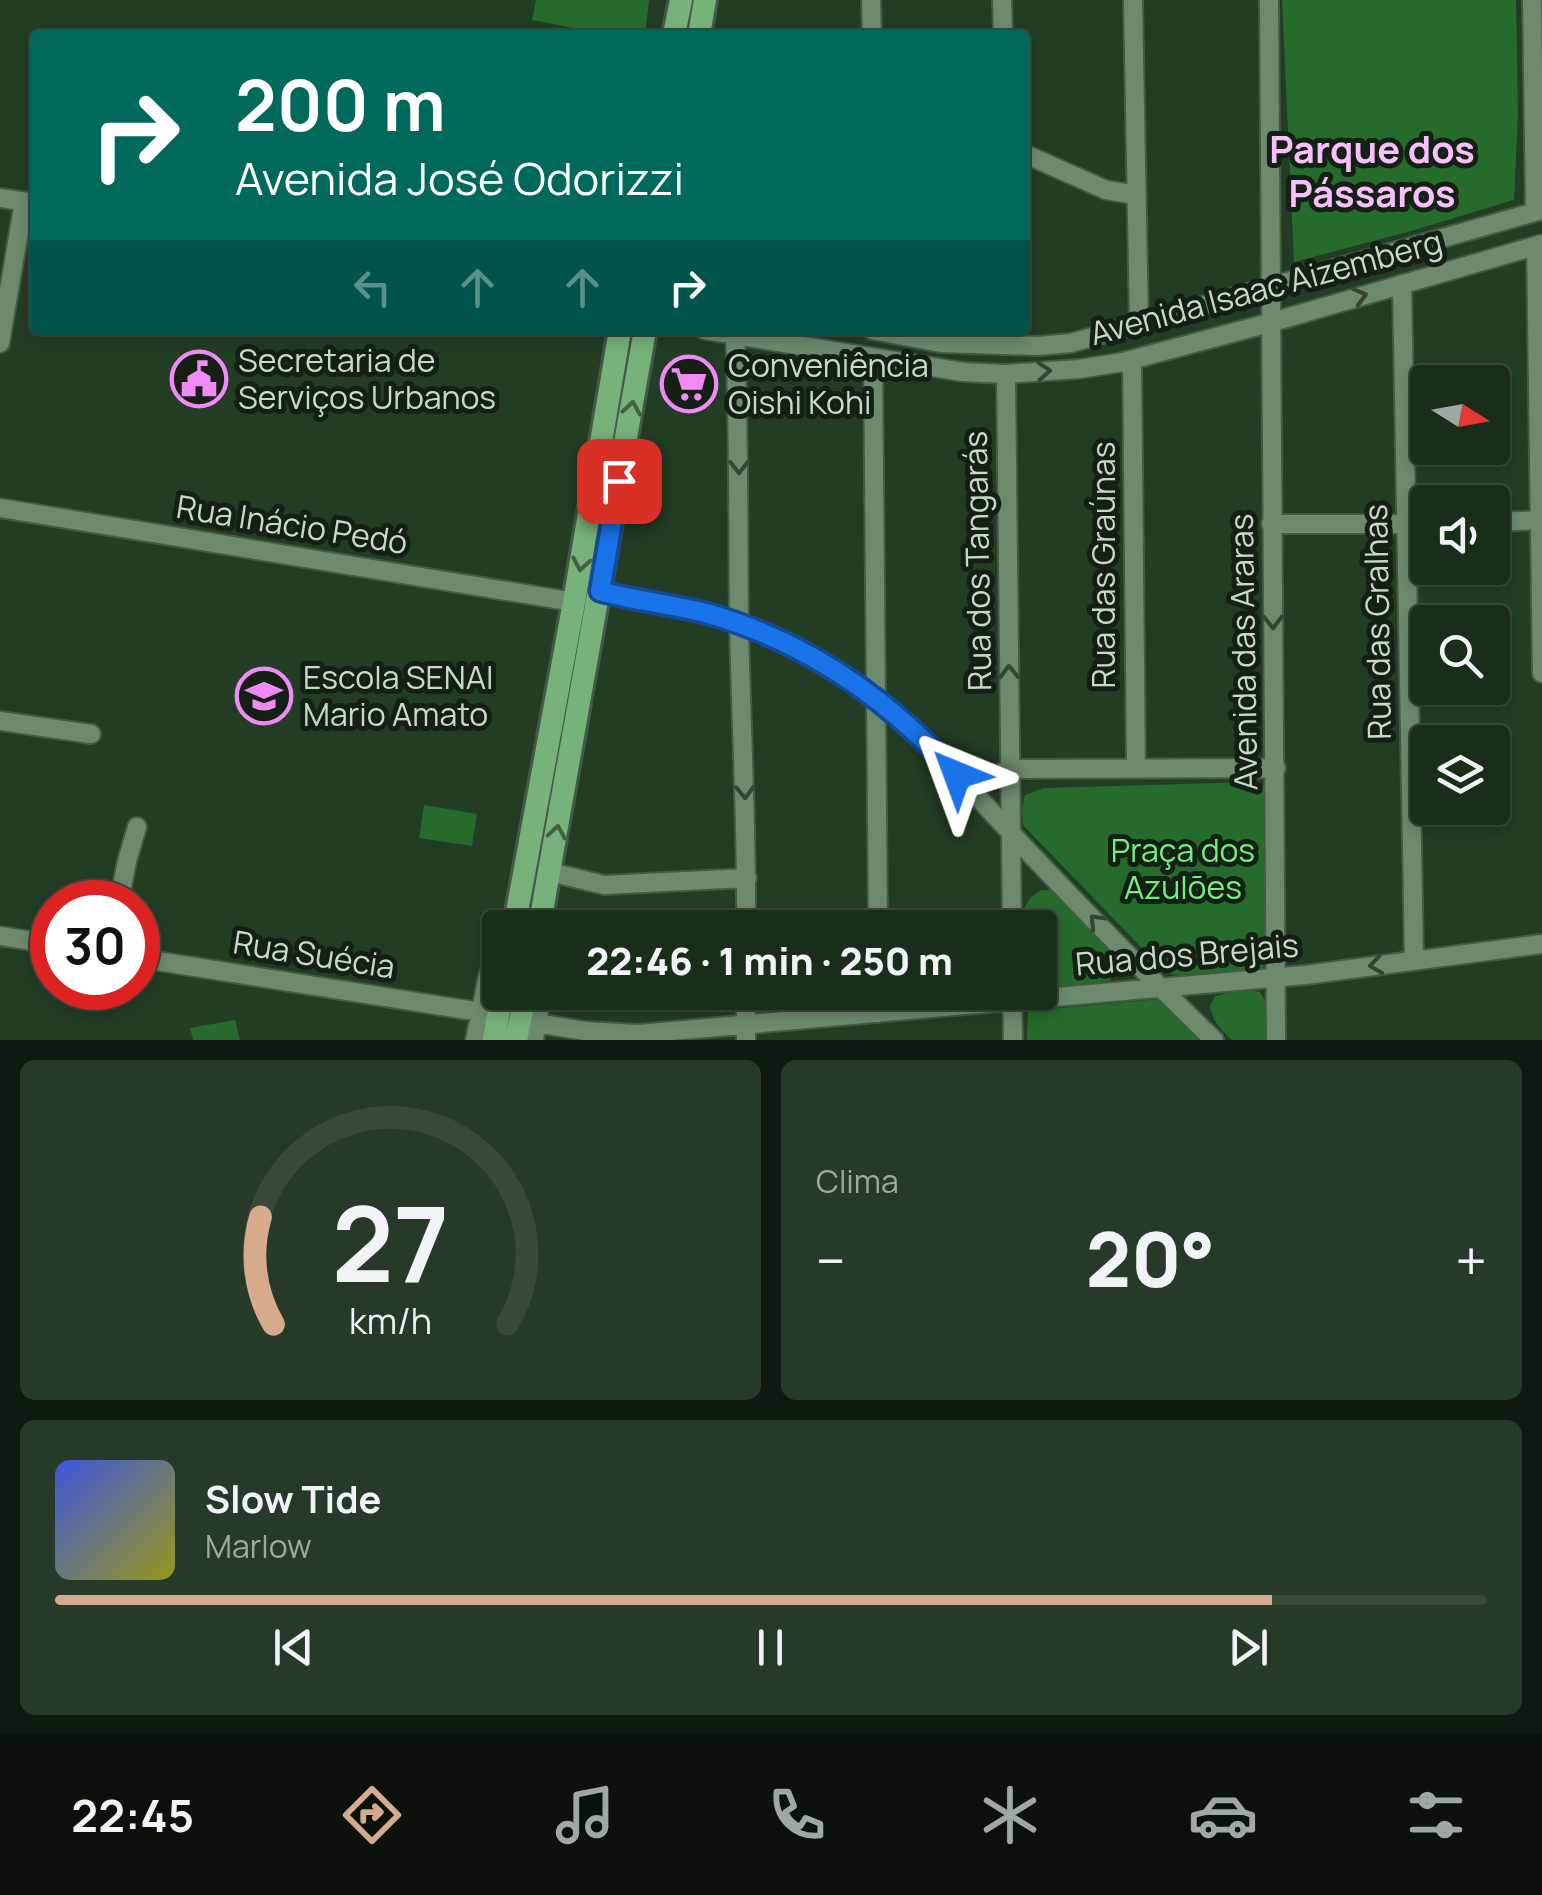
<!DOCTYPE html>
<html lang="pt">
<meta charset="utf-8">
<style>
body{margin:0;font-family:Manrope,sans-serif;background:#273928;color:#f1f3f6;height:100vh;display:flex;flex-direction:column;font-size:38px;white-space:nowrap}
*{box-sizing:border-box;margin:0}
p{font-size:32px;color:#9fa8a3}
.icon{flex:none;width:55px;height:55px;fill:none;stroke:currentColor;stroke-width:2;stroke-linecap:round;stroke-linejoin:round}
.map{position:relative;height:1040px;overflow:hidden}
.side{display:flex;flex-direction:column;gap:20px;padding:20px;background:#0e190f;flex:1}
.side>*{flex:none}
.top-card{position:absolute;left:30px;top:30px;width:1000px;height:305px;border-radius:10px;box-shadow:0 5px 15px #0003,0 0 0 2px #38493a;background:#00695c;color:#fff;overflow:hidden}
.needle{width:65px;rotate:101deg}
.fabs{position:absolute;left:1410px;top:365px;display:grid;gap:20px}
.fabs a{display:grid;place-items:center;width:100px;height:100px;border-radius:10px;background:#1a2d1b;box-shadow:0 5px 15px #0003,0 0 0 2px #38493a;font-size:50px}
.speed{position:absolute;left:30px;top:880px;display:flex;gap:20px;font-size:50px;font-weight:700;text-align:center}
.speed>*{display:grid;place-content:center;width:130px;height:130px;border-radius:50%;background:#1a2d1b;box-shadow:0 5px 15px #0003,0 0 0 2px #38493a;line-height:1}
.speed .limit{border:15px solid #d22;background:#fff;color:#111}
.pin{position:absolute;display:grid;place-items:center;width:85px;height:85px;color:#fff;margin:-42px;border-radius:20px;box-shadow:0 5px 15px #0006}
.me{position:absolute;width:110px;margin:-55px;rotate:316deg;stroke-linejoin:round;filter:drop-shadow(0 0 8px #0008)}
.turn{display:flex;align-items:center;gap:35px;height:210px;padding:0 40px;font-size:45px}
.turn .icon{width:130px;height:130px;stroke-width:2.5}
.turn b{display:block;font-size:70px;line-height:85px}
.lanes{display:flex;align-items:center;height:95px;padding:0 40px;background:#0003;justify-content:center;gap:50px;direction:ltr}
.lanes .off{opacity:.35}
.big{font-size:75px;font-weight:800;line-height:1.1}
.side .card{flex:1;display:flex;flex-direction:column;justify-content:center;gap:15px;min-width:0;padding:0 35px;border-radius:15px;background:#273928}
.side .dial{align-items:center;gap:0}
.dial svg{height:260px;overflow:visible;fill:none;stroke:#38493a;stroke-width:7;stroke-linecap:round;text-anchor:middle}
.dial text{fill:#f1f3f6;stroke:none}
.song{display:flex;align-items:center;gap:30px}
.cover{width:120px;height:120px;border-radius:15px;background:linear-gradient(135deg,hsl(230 70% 55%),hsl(60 70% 35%))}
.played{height:10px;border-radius:5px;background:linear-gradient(90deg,#d6ab8b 85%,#38493a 85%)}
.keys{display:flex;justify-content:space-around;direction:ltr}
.heat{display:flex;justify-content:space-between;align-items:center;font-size:55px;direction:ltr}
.side .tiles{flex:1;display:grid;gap:20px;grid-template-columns:1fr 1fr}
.card:last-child{grid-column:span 2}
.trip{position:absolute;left:482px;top:910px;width:575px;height:100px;border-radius:10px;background:#1a2d1b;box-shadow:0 5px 15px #0003,0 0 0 2px #38493a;font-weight:800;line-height:100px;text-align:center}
.tabs{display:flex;height:160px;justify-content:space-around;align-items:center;background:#0a120b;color:#9fa8a3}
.tabs .icon{width:70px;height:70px}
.tabs .current{color:#d6ab8b}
.tabs b{font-size:45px;color:#f1f3f6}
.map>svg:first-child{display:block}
.green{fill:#256b2c}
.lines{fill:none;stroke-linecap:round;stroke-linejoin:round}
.minor-casing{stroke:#435a45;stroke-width:22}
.major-casing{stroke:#435a45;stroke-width:28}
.minor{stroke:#6d8a6e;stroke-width:18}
.major{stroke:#78b27b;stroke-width:22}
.oneway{stroke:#344534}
.oneway2{stroke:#426243}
.route-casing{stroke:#114b97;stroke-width:25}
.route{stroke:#1a73e8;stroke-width:18}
.labels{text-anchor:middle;stroke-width:10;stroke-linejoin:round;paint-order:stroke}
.street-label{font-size:32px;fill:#c9d9c9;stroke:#152015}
.poi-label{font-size:32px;fill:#c9d9c9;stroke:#152015;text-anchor:start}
.park-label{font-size:32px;fill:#70f07c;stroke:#152015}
.quarter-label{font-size:38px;font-weight:bold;fill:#f8bffa;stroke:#152015}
</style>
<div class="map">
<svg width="1542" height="1040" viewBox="0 0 1542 1040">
<rect width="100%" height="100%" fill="#233c24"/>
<path class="green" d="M536,0h113l-4,35h-36l-77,-15z
M1282,0h234l2,115 -4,85 -103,31 -117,31z
M1254,782l12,6 5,174 -14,9 -79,4 -12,-2 -143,-148 -1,-16 3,-14 19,-7z
M424,805l53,9 -5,32 -53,-8z
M1042,890h11l65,64v15l-9,12 -69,8v-61l-17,-1c-1,-18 2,-28 19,-37z
M1246,989l14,3 11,20v28h-39c-12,-11 -19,-18 -22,-34l5,-10z
M1161,999l40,41h-174l1,-29z
M235,1020l5,20h-47l-3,-12z"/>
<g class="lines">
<g class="minor-casing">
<path id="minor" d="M871,0l1,35
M1002,0l1,35
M1133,0l6,324
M1269,0l7,1040
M1532,0l3,212
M1025,154l81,36 30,5
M0,198l34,5
M1536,246l6,427
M1402,284l12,675
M705,330l258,42 43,2 73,-5 44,-7 146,-39 273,-79
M872,330l69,13 97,3 33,-3 471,-133
M735,335c4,96 3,192 4,289 2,101 8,202 7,304
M0,343l24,-141
M873,358l5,570
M1132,360l4,409
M1006,374l6,554
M0,508l574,94
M1492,522l50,-2
M1271,524h157
M600,591c59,17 119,20 176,46 112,52 184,143 267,230 56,59 113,117 171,173
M0,721l91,13
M966,783l16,-1 28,-13 266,-1
M550,872l54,13 143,-7
M119,902l8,-41 10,-34
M0,936l52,8
M138,958l342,54
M879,992v21
M1012,992l1,48
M537,1023l48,8 53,3 667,-59 237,-31
M475,1040l13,-64 12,-32
M534,1040l8,-48
M746,1040v-48"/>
</g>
<g class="major-casing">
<path id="major" d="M674,35l7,-35
M699,35l6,-35
M514,928l60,-326 46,-272
M539,928l106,-598
M494,1040l8,-48
M516,1040l10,-48"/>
</g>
<use href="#minor" class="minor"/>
<use href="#major" class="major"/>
</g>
<defs><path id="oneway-chevron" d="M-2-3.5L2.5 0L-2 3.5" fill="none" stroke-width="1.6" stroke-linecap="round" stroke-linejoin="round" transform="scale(2.5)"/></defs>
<g class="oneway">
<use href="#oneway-chevron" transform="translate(1360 296) rotate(-16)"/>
<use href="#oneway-chevron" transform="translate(1044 371) rotate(-4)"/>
<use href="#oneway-chevron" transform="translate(739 467) rotate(90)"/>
<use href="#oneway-chevron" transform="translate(1273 622) rotate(89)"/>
<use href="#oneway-chevron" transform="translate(1009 672) rotate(-91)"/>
<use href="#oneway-chevron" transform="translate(745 792) rotate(88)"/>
<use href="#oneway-chevron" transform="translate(1096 921) rotate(-134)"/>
<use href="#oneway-chevron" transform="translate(1376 965) rotate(172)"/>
</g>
<g class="oneway2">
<use href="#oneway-chevron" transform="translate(632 408) rotate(-80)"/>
<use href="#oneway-chevron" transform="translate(581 564) rotate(100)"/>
<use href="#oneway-chevron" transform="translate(557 832) rotate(-80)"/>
</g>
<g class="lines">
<g class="route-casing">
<path id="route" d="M619,481l-19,110c35,10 71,13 106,22 99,28 183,86 251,162"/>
</g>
<use href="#route" class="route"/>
</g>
<defs>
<g id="civic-ring" transform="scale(2.875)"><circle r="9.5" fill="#152015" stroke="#f08bf5" stroke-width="1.5"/><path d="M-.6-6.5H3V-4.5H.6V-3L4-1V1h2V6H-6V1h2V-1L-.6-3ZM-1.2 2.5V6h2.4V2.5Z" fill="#f08bf5"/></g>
<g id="supermarket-ring" transform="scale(2.875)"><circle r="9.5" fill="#152015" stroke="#f08bf5" stroke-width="1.5"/><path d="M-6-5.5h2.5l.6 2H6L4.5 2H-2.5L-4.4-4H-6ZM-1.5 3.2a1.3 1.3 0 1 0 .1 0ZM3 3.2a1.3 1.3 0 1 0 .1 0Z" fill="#f08bf5"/></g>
<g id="university-ring" transform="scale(2.875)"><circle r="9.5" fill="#152015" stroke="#f08bf5" stroke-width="1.5"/><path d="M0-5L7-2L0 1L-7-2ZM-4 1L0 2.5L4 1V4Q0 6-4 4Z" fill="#f08bf5"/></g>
</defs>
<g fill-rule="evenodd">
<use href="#civic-ring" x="199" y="379"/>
<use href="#supermarket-ring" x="689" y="384"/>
<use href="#university-ring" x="264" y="696"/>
</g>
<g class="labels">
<g class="street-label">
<text transform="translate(1266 288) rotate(-15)" y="11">Avenida Isaac Aizemberg</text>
<text transform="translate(292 525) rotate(9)" y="11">Rua Inácio Pedó</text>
<text transform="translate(978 561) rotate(-91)" y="11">Rua dos Tangarás</text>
<text transform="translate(1104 565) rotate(-90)" y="11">Rua das Graúnas</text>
<text transform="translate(1378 622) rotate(-91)" y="11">Rua das Gralhas</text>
<text transform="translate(1244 652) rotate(-91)" y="11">Avenida das Araras</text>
<text transform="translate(314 955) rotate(9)" y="11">Rua Suécia</text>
<text transform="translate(1187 955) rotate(-5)" y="11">Rua dos Brejais</text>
</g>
<g class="poi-label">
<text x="238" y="372">Secretaria de<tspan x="238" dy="37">Serviços Urbanos</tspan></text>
<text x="728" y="377">Conveniência<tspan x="728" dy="37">Oishi Kohi</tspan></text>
<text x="303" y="689">Escola SENAI<tspan x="303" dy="37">Mario Amato</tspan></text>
</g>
<g class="park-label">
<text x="1183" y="862">Praça dos<tspan x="1183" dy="37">Azulões</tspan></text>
</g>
<g class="quarter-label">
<text x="1372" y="163">Parque dos<tspan x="1372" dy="44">Pássaros</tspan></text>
</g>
</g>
</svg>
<div class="fabs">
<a><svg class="needle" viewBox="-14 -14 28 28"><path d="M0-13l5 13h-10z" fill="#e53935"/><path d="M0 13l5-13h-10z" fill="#9fa8a3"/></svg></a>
<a><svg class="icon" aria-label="sound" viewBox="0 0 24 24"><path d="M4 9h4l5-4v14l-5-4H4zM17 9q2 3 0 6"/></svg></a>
<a><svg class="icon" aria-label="search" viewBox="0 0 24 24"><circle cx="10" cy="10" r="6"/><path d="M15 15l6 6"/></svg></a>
<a><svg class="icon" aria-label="layers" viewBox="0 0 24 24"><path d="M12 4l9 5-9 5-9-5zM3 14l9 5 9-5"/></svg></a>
</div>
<div class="speed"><div class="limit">30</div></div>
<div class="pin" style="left:619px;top:481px;background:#d93025"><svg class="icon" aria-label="arrive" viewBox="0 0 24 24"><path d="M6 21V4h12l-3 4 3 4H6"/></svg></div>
<svg class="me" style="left:957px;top:775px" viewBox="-20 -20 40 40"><path d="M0-17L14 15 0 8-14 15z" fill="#1a73e8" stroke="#fff" stroke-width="4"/></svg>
<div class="trip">22:46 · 1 min · 250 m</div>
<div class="top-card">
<div class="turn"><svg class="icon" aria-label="right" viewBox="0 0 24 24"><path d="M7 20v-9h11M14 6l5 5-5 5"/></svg><div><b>200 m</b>Avenida José Odorizzi</div></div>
<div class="lanes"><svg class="icon off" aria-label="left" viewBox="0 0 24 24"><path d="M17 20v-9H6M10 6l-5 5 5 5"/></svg><svg class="icon off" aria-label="ahead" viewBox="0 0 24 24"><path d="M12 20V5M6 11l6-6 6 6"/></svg><svg class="icon off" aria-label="ahead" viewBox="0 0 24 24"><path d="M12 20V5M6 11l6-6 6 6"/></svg><svg class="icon" aria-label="right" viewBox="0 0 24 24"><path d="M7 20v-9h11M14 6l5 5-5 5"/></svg></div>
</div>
</div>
<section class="side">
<div class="tiles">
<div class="card dial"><svg viewBox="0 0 100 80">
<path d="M14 69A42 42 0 1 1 86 69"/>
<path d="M14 69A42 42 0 0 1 10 36" stroke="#d6ab8b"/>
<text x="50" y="56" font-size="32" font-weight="700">27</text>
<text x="50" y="72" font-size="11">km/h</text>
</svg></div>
<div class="card"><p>Clima</p>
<div class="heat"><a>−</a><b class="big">20°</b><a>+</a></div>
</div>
<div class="card">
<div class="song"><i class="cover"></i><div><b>Slow Tide</b><p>Marlow</p></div></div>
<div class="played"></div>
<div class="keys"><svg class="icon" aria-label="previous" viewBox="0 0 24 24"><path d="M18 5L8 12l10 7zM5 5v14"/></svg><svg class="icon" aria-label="pause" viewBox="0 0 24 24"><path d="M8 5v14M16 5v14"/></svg><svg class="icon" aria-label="next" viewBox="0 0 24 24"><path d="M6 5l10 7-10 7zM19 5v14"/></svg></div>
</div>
</div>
</section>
<nav class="tabs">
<b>22:45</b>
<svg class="icon current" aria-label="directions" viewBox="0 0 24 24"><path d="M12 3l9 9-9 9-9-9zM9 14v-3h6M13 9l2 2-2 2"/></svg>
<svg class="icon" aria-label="music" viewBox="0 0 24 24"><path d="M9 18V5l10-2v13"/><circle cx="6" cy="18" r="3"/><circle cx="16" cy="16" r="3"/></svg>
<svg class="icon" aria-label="phone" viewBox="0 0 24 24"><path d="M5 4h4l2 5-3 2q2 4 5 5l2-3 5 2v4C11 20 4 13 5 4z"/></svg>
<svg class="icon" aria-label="climate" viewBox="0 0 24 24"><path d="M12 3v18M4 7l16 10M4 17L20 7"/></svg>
<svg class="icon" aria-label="car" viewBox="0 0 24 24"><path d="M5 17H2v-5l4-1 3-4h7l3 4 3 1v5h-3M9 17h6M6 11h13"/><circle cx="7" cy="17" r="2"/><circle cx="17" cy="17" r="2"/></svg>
<svg class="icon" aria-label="filters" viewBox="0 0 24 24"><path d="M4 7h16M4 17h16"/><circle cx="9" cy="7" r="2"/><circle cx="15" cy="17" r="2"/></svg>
</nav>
